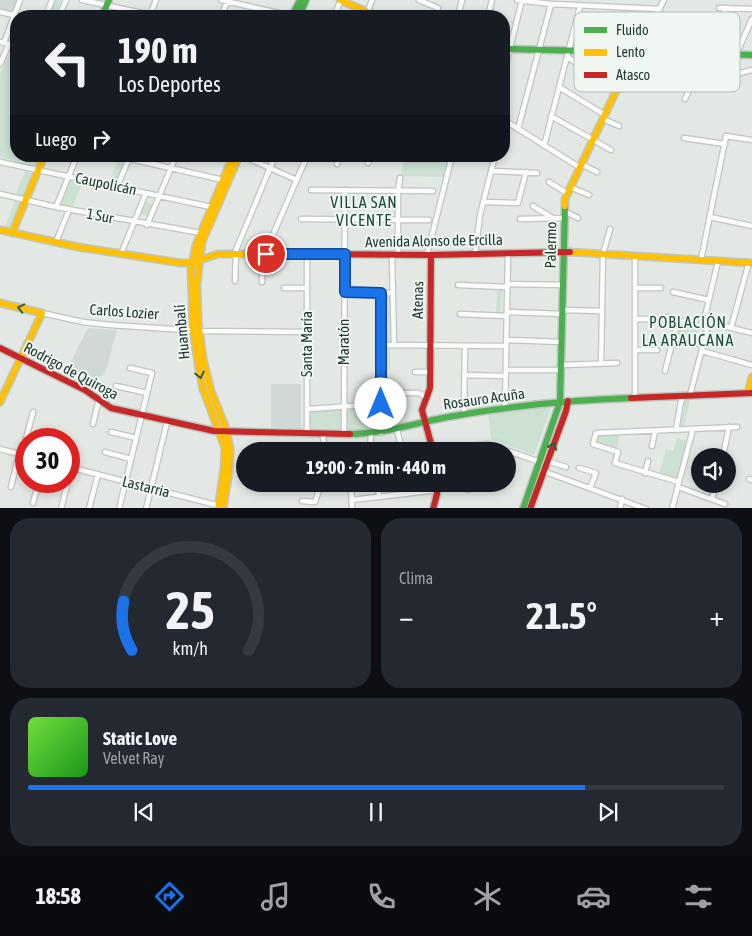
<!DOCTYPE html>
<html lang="es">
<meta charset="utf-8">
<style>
body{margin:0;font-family:"Asap Condensed",sans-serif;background:#242831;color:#f1f3f6;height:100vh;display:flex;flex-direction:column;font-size:19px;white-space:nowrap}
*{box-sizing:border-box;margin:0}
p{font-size:16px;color:#9ea1a6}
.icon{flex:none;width:28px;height:28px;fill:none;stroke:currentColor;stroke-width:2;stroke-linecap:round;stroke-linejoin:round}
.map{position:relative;height:508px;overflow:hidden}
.side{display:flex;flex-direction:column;gap:10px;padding:10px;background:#0d0f14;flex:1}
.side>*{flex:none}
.guide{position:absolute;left:10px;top:10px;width:500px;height:152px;border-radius:20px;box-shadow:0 2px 8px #0003;background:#171b24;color:#f1f3f6;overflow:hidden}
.controls{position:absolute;left:691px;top:448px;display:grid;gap:10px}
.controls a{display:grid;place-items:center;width:45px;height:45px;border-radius:50%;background:#171b24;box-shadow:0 2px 8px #0003;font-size:25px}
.speed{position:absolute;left:15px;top:428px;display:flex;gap:10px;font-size:25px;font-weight:700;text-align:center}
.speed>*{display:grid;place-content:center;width:65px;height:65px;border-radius:50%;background:#171b24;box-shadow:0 2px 8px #0003;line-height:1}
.speed .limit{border:8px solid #d22;background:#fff;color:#111}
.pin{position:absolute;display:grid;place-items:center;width:42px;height:42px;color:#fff;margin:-21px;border:2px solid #fff;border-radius:50%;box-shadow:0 1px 5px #0007}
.me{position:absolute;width:55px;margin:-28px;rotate:0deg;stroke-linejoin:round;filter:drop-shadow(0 0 4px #0008)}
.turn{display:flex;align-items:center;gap:18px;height:105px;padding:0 25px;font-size:22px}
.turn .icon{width:65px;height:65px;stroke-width:2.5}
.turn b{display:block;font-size:35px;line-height:42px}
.then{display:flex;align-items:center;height:48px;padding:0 25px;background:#0003;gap:10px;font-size:19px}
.big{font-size:38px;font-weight:700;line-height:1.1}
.side .card{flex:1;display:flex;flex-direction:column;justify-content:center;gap:8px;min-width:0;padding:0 18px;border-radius:20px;background:#242831}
.side .dial{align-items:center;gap:0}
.dial svg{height:130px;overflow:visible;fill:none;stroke:#363941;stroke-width:7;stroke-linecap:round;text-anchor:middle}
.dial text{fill:#f1f3f6;stroke:none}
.song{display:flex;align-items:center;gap:15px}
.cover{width:60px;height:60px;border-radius:8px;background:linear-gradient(135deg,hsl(100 70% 55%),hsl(120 70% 35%))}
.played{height:5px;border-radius:2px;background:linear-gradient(90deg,#1a73e8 80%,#363941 80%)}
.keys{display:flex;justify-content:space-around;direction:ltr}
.heat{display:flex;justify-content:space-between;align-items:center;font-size:28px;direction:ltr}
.side .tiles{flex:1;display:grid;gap:10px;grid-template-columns:1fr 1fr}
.card:last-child{grid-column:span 2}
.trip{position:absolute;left:236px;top:442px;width:280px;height:50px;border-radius:25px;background:#171b24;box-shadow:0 2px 8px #0003;font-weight:700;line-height:50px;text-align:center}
.tabs{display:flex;height:80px;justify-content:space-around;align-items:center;background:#090b0e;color:#9ea1a6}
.tabs .icon{width:35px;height:35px}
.tabs .on{color:#1a73e8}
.tabs b{font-size:22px;color:#f1f3f6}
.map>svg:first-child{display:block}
.built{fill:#d0d9d5}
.green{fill:#cce1d1}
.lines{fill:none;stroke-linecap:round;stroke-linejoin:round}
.street-casing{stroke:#c0c5c2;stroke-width:7}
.fast-casing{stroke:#bec6c2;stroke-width:9}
.slow-casing{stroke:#bec6c2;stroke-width:9}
.jam-casing{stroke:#bec6c2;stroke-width:9}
.street{stroke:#fbfcfb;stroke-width:4.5}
.fast{stroke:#4caf50;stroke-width:6}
.slow{stroke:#ffc107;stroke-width:6}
.jam{stroke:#c62828;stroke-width:6}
.oneway{stroke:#2e5d3b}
.route-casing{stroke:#114b97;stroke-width:12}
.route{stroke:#1a73e8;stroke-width:9}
.labels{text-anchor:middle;stroke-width:4;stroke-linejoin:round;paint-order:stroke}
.street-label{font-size:15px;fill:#213a32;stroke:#f0f7f3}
.neighbourhood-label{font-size:16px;letter-spacing:1px;fill:#1e4c3e;stroke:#f0f7f3}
.key{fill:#f0f7f3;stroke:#b2beb9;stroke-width:1}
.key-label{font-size:14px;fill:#213a32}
</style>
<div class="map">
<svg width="752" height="509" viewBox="0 0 752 509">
<rect width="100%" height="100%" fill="#e3e8e5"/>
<path class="built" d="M0,0h17l-5,11 -12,-2z
M88,328l29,2 -11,41 -17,15 -25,-11z
M271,384h30v45l-30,-2z"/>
<path class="green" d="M54,0h7l-7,16h-6z
M12,48l4,1v107h25l-5,8 -4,1 -32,-8v-83z
M569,55l59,1 -14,28 -45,-27z
M405,156h45l-5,21 -45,-1z
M118,160l7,1 -9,22 -7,-2z
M25,171l7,2 -10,23 -7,-1z
M69,181l13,2 -10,25 -12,-2z
M15,201l7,2 -10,25 -7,-1z
M145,201l8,3 -5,13 -8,-3z
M497,289h5l-1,24h-5z
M382,297h10v46h-10z
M679,323l20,5 -4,12 -19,-5z
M384,348h6v22h-6z
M684,400h6l-6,27h-6z
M552,405l-18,50 -43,-16 -3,-26z
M375,406v24l-67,-1v-17z
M620,435l-4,15 -20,-7 2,-7z
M677,438l11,3 -10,40 -19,-5 7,-27 7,2z"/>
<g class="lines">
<g class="street-casing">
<path id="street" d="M82,0l74,16
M221,0l71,16
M419,0l19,8
M517,0l34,4 109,5
M719,8l33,1
M0,12l18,4
M150,15l6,-15
M46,16l6,-16
M59,16l7,-16
M221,16l7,-16
M334,16l7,-16
M366,16l6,-16
M458,16l4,-16
M488,16l4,-16
M0,42l16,4
M4,43l16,-43
M603,52l6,-26
M636,53l28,-53
M567,57l50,32
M0,64l9,-20
M504,72l18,-72
M726,77l26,-58
M559,87l46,28
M690,87l62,-17
M685,99l41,-91
M551,116l60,34
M603,119l16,7
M504,120l75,47
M518,129l33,-125
M684,138l41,6
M544,146l36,-140
M118,156l105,24
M243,156l54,24
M400,156l1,1
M0,162l211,45
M368,163l3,-7
M337,164l3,-8
M581,164l16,8
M491,171l46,2
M549,182l18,11
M117,187l13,-31
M570,187l19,8
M311,190l122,1
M0,194l56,13 145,26
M483,202l35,1 8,-31
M533,206l18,11
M56,207l21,-51
M564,211l14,7
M710,217l42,9
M301,219l128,1
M520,219l44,-1
M147,225l29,-69
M56,242l13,-32
M121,254l25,-61
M307,254v179
M475,254l5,-39 15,-59
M392,255l2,90
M398,255v-64l2,-13
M427,255l25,-99
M635,256v142
M701,260l25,-124 26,4
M718,261l-14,60 48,12
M235,281l1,-31 39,-94
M262,282v-22l45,-104
M507,284l56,1
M458,285l49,2
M284,288h23
M635,288h26
M345,292l48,1
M673,292l36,8
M381,293v140
M562,310l40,1
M507,312l55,2
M42,313l41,9 28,3 89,6 107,1
M460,314l47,2
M667,317l41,11
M635,319h26
M731,328l18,-66
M674,337l29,8
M506,340l56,2
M381,345l125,1
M635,350h22
M702,351l50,14
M601,364l2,-110 7,-25
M561,365l56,-2
M506,370h55
M665,371l13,-51
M415,372h15
M464,375l42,1
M116,386l31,7
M399,393h20l7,4
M690,395l19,-73
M505,408l3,-155
M308,409l73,-5
M464,414l1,-68
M93,424l6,-25
M397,429l5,22
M676,430l6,-34
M111,432l25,6
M323,434l1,17
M344,434l1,-244
M26,439l7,-27
M652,446l3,-15
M0,449l26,7
M433,450l55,-6 52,18
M370,451l1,-17
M105,452l26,7
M22,455l4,-16
M723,456l6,-29
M547,461l19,6
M69,467l151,39
M579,468l17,5 -6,15
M543,471l103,38
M645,473l3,-12
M69,477l2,-10
M749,479l3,1
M679,482l-64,-19 3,-11 -25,-8 3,-11 141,-6
M351,484l1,25
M378,484l1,13
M405,484l1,10
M468,484v6
M494,484v3
M11,487l8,-33
M678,487l47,17
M712,499l4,-15
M352,500l85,-10
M302,501l13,1 6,-18
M33,503l6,-22
M61,509l7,-28
M89,509l9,-35
M119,509l33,-136 -22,-5
M146,509l21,-87
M620,509l2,-10
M672,509l21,-80"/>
</g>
<g class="fast-casing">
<path id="fast" d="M102,16l7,-16
M292,16l8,-16
M299,16l7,-16
M504,49l248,6
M350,434c34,0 64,-11 98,-17 60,-11 122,-17 183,-19
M523,509l37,-107 5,-196"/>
</g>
<g class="slow-casing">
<path id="slow" d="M340,0l37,16
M565,206v-7l52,-110 19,-36
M0,230l78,17 103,16h10l27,-9h94
M12,233l32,-77
M570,252l182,11
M0,303l42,10 -42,89
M748,393l4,-16
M218,509l6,-41 1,-20 -22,-59 -4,-20 -6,-39 -2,-60 5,-25 37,-89
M223,509l6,-38 1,-23 -5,-22 -14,-35 -8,-33 -5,-37 -1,-37 5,-42 37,-86"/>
</g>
<g class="jam-casing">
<path id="jam" d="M312,254l119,1 139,-3
M431,255l-1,133 -8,22 11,41
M0,348l85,42 26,18 103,23 136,3
M631,398l121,-5
M433,509l4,-15v-10
M530,509l36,-98 2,-10"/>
</g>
<use href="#street" class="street"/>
<use href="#fast" class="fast"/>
<use href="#slow" class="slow"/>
<use href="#jam" class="jam"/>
</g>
<defs><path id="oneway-chevron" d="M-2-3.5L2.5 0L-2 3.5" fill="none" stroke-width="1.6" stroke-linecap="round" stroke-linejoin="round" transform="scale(1.25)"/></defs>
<g class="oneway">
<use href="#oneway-chevron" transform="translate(21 308) rotate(-167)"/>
<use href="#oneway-chevron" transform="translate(200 375) rotate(78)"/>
<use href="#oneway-chevron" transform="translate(553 446) rotate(-70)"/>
</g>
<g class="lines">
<g class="route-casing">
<path id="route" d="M266,254h79v38l36,1v111"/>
</g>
<use href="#route" class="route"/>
</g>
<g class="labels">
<g class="street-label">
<text transform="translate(106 184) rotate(12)" y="5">Caupolicán</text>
<text transform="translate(100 216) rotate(11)" y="5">1 Sur</text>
<text transform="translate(434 241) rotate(-1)" y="5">Avenida Alonso de Ercilla</text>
<text transform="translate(551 245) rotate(-89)" y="5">Palermo</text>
<text transform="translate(418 300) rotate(-89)" y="5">Atenas</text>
<text transform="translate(124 312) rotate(4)" y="5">Carlos Lozier</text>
<text transform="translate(182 332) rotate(-95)" y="5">Huambalí</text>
<text transform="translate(344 342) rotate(-90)" y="5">Maratón</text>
<text transform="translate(307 344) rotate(-90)" y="5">Santa María</text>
<text transform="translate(71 371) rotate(28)" y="5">Rodrigo de Quiroga</text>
<text transform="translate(484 399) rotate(-8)" y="5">Rosauro Acuña</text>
<text transform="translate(146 487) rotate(14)" y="5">Lastarria</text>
</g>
<g class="neighbourhood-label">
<text x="364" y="208">VILLA SAN<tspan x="364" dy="18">VICENTE</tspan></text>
<text x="688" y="328">POBLACIÓN<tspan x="688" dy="18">LA ARAUCANA</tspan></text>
</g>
</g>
<rect x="574" y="12" width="166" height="80" rx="8" class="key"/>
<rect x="584" y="27" width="23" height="6" fill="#4caf50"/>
<rect x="584" y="49" width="23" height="7" fill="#ffc107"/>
<rect x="584" y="72" width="23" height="6" fill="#c62828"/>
<g class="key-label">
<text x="616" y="35">Fluido</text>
<text x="616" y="57">Lento</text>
<text x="616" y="80">Atasco</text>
</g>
</svg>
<div class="controls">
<a><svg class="icon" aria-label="sound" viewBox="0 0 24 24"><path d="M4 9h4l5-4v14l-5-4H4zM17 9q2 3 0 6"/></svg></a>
</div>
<div class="speed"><div class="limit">30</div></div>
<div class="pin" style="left:266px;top:254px;background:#d93025"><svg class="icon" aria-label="arrive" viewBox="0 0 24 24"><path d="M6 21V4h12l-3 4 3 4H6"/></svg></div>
<svg class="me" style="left:381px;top:404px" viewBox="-20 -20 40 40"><circle r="19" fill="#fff"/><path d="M0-13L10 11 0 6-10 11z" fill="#1a73e8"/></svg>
<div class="trip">19:00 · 2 min · 440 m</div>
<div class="guide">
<div class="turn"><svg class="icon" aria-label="left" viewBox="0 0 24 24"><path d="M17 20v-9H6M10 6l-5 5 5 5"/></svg><div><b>190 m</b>Los Deportes</div></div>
<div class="then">Luego<svg class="icon" aria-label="right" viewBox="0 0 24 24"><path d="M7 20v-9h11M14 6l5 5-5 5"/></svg></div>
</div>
</div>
<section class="side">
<div class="tiles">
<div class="card dial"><svg viewBox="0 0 100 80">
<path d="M14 69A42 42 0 1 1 86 69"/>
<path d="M14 69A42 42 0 0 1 9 39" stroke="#1a73e8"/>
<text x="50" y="56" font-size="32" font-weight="700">25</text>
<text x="50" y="72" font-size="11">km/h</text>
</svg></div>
<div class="card"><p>Clima</p>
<div class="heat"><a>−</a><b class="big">21.5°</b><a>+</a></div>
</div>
<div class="card">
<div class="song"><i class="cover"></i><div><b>Static Love</b><p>Velvet Ray</p></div></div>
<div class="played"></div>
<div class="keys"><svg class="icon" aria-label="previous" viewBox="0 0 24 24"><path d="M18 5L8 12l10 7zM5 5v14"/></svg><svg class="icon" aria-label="pause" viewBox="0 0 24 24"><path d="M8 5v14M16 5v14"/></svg><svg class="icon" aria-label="next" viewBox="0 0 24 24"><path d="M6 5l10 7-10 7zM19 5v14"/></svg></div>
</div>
</div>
</section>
<nav class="tabs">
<b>18:58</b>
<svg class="icon on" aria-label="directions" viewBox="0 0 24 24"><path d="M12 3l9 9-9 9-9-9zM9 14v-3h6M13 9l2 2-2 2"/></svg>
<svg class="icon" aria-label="music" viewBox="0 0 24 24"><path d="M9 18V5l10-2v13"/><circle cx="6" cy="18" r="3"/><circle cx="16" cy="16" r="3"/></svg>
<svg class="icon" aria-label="phone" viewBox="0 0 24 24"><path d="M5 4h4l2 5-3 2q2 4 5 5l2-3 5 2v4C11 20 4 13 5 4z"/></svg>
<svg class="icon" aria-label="climate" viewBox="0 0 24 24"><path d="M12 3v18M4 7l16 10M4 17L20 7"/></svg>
<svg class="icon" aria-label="car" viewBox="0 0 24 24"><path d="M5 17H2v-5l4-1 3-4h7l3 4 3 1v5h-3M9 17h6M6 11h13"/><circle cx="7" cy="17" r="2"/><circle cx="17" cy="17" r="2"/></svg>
<svg class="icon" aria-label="filters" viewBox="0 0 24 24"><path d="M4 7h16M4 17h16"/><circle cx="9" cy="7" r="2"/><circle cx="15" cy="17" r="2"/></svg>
</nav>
